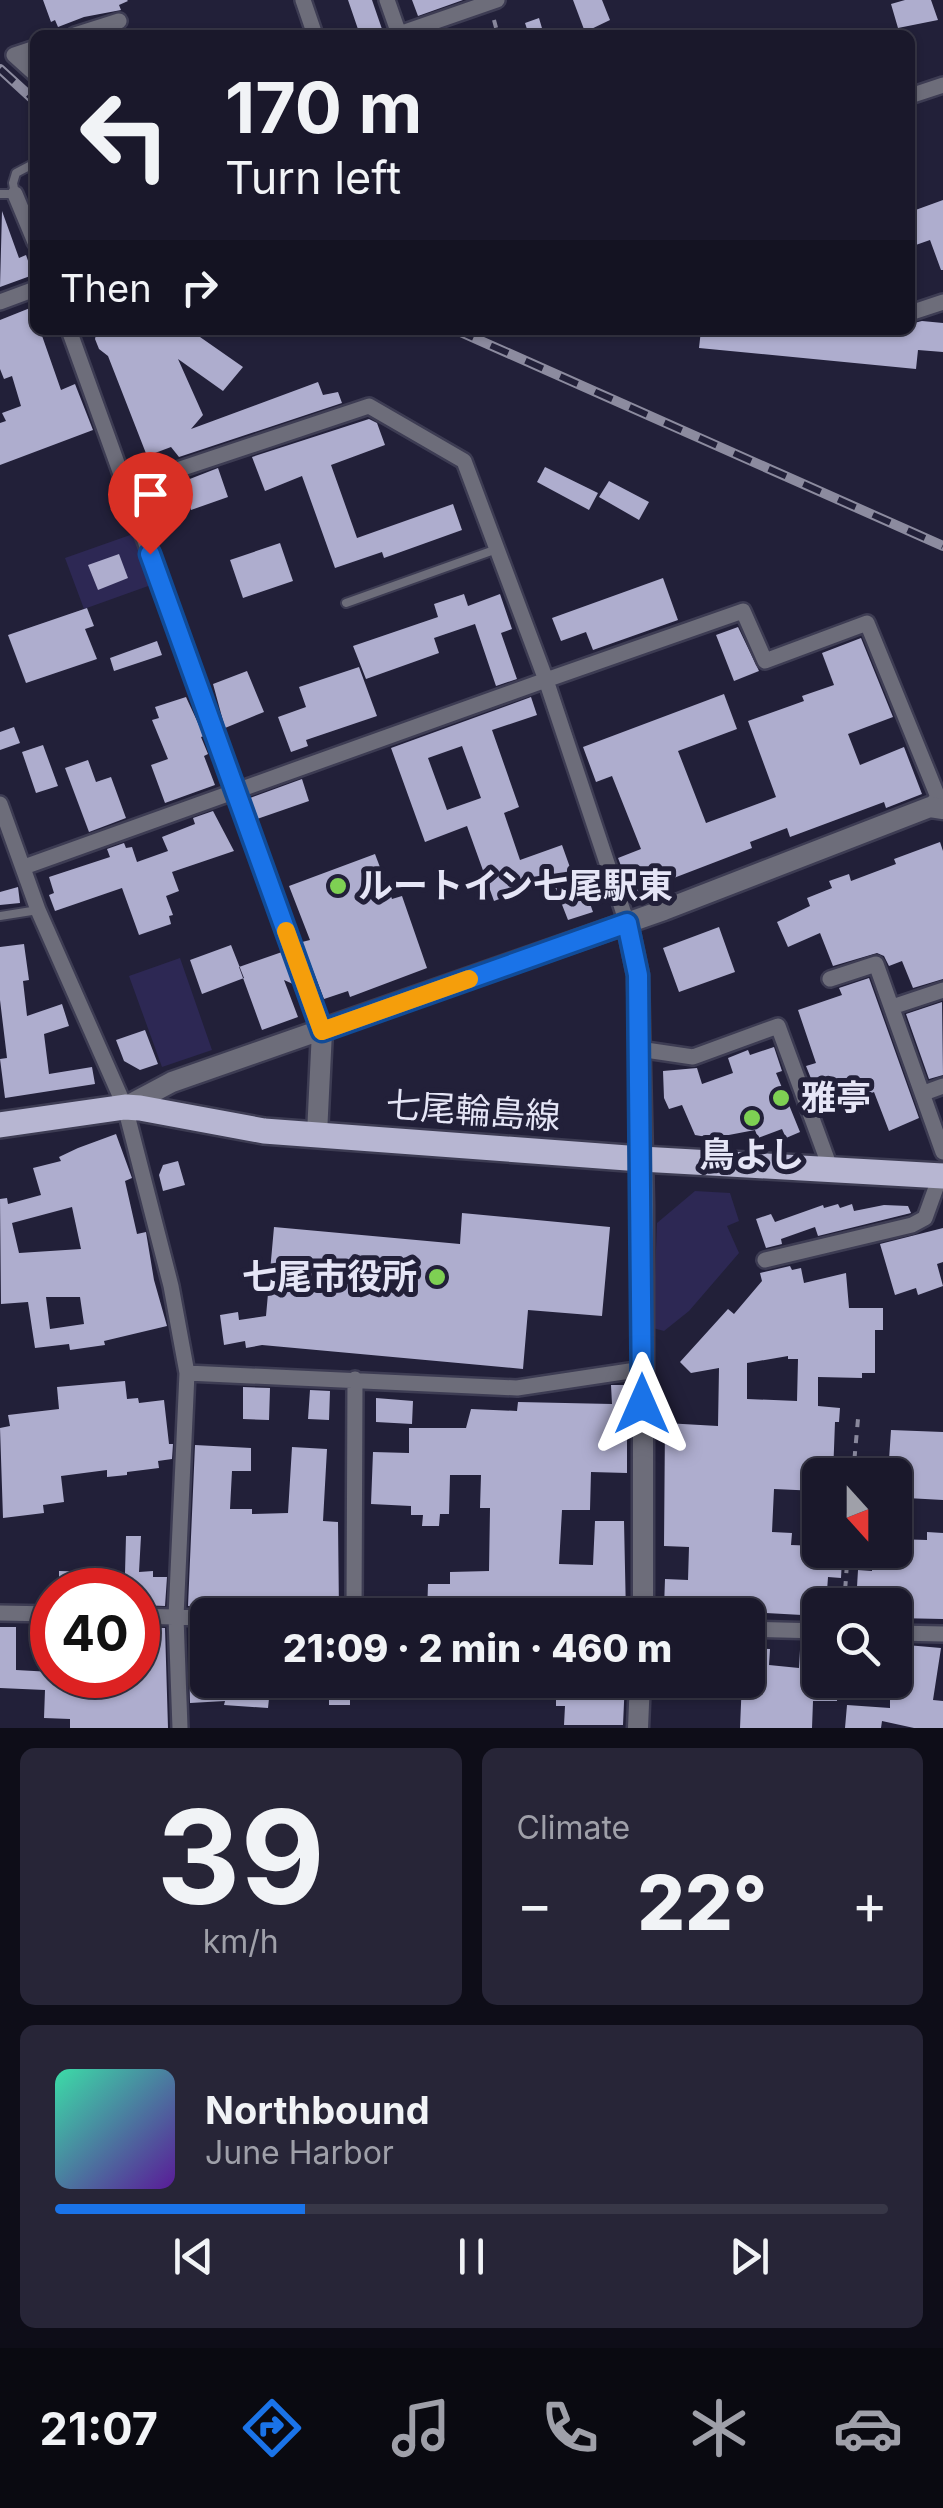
<!DOCTYPE html>
<meta charset="utf-8">
<style>
body{margin:0;font-family:Inter,"Noto Sans JP",sans-serif;background:#272537;color:#f1f3f6;height:100vh;display:flex;flex-direction:column;font-size:38px;white-space:nowrap}
*{box-sizing:border-box;margin:0}
p{font-size:32px;color:#9fa0a9}
.icon{flex:none;width:55px;height:55px;fill:none;stroke:currentColor;stroke-width:2;stroke-linecap:round;stroke-linejoin:round}
.map{position:relative;height:1728px;overflow:hidden}
.panel{display:flex;flex-direction:column;gap:20px;padding:20px;background:#0e0d18;flex:1}
.panel>*{flex:none}
.top-card{position:absolute;left:30px;top:30px;width:885px;height:305px;border-radius:15px;box-shadow:0 2px 8px #0004,0 0 0 2px #383747;background:#1a182b;color:#f1f3f6;overflow:hidden}
.needle{width:65px;rotate:159deg}
.fabs{position:absolute;left:802px;top:1458px;display:grid;gap:20px}
.fabs a{display:grid;place-items:center;width:110px;height:110px;border-radius:15px;background:#1a182b;box-shadow:0 2px 8px #0004,0 0 0 2px #383747;font-size:50px}
.speed{position:absolute;left:30px;top:1568px;display:flex;gap:20px;font-size:50px;font-weight:700;text-align:center}
.speed>*{display:grid;place-content:center;width:130px;height:130px;border-radius:50%;background:#1a182b;box-shadow:0 2px 8px #0004,0 0 0 2px #383747;line-height:1}
.speed .limit{border:15px solid #d22;background:#fff;color:#111}
.pin{position:absolute;display:grid;place-items:center;width:85px;height:85px;color:#fff;margin:-102px -42px;border-radius:50% 50% 50% 0;rotate:-45deg;box-shadow:0 0 10px #0007}
.pin .icon{rotate:45deg}
.me{position:absolute;width:110px;margin:-55px;rotate:0deg;stroke-linejoin:round;filter:drop-shadow(0 0 8px #0008)}
.turn{display:flex;align-items:center;gap:35px;height:210px;padding:0 30px;font-size:45px}
.turn .icon{width:130px;height:130px;stroke-width:2.5}
.turn b{display:block;font-size:70px;line-height:85px}
.then{display:flex;align-items:center;height:95px;padding:0 30px;background:#0003;gap:20px;font-size:38px}
.big{font-size:75px;font-weight:800;line-height:1.1}
.panel .widget{flex:1;display:flex;flex-direction:column;justify-content:center;gap:15px;min-width:0;padding:0 35px;border-radius:15px;background:#272537}
.panel .dial{align-items:center;gap:0}
.dial b{font-size:130px;line-height:1}
.song{display:flex;align-items:center;gap:30px}
.cover{width:120px;height:120px;border-radius:15px;background:linear-gradient(135deg,hsl(160 70% 55%),hsl(270 70% 35%))}
.played{height:10px;border-radius:5px;background:linear-gradient(90deg,#1a73e8 30%,#383747 30%)}
.keys{display:flex;justify-content:space-around;direction:ltr}
.heat{display:flex;justify-content:space-between;align-items:center;font-size:55px;direction:ltr}
.panel .tiles{flex:1;display:grid;gap:20px;grid-template-columns:1fr 1fr}
.widget:last-child{grid-column:span 2}
.trip{position:absolute;left:190px;top:1598px;width:575px;height:100px;border-radius:15px;background:#1a182b;box-shadow:0 2px 8px #0004,0 0 0 2px #383747;font-weight:800;line-height:100px;text-align:center}
.tabs{display:flex;height:160px;justify-content:space-around;align-items:center;background:#0a0a11;color:#9fa0a9}
.tabs .icon{width:70px;height:70px}
.tabs .active{color:#1a73e8}
.tabs b{font-size:45px;color:#f1f3f6}
.map>svg:first-child{display:block}
.green{fill:#2d2854}
.building{fill:#aeadce;fill-rule:evenodd}
.lines{fill:none;stroke-linecap:round;stroke-linejoin:round}
.service-casing{stroke:#3d3c53;stroke-width:12}
.minor-casing{stroke:#3d3c53;stroke-width:20}
.tertiary-casing{stroke:#3d3c53;stroke-width:25}
.primary-casing{stroke:#3d3c53;stroke-width:30}
.path{stroke:#89889c;stroke-width:4;stroke-dasharray:8 8;stroke-linecap:butt}
.service{stroke:#6d6d7a;stroke-width:8}
.minor{stroke:#6d6d7a;stroke-width:15}
.tertiary{stroke:#6d6d7a;stroke-width:20}
.primary{stroke:#b7b6d2;stroke-width:25}
.rail-casing{stroke:#8c8b9f;stroke-width:10}
.rail{stroke:#222039;stroke-width:6;stroke-dasharray:19;stroke-linecap:butt}
.route-casing{stroke:#114b97;stroke-width:25}
.route{stroke:#1a73e8;stroke-width:18}
.slow{stroke:#f59e0b;stroke-width:18}
.poi-dot{fill:#7ed053;stroke:#222039;stroke-width:4}
.labels{text-anchor:middle;stroke-width:10;stroke-linejoin:round;paint-order:stroke}
.poi-label{font-size:35px;font-weight:bold;fill:#e5e5f6;stroke:#222039;text-anchor:start}
.street-label{font-size:35px;fill:#e5e5f6;stroke:#222039}
</style>
<div class="map">
<svg width="943" height="1728" viewBox="0 0 943 1728">
<rect width="100%" height="100%" fill="#222039"/>
<path class="green" d="M133,534l18,51 -67,24 -19,-51z
M180,958l32,92 -50,17 -33,-91z
M695,1191l35,2 9,28 -12,5 12,27 -50,58 -25,20 -11,-3 4,-105z"/>
<path class="building" d="M43,0h84l1,1 -9,4 2,5 -37,7 -26,10 -3,-7 -4,2z
M348,0h24l11,32 -23,3z
M412,0h51l-45,16z
M573,0h29l8,20 -25,12z
M905,0h26l7,20 -40,8 -7,-24z
M539,18l5,17h-15l-4,-12z
M943,200v70h-2l-11,-30 -20,7v-35z
M2,211l17,47 7,-3 7,20 -33,12z
M35,306v24h5l21,60 14,-6 18,46 -93,35v-42l6,-2 -4,-8 19,-7 -9,-30 -8,3 -4,-10v-49z
M922,321l21,2v29l-25,-2 -2,19 -217,-21 2,-18h209v-6z
M97,330h93l53,37 -20,24 -45,-32 25,56 -12,14 127,-47 5,13 15,-3 4,11 -163,54 -8,-10 -24,9 -39,-100 -9,-7 -4,-10z
M369,419l8,4 8,22 -54,20 26,73 96,-34 9,26 -78,28 -2,-6 -47,16 -33,-92 -37,15 -13,-34z
M545,467l53,26 -9,17 -52,-28z
M218,468l10,29 -37,13 -9,-28z
M609,481l40,21 -10,18 -40,-23z
M280,543l13,38 -50,17 -13,-38z
M119,554l9,24 -30,12 -10,-25z
M663,578l15,42 -85,30 -7,-18 -25,9 -9,-23z
M464,594l4,12 32,-12 12,35 -11,4 16,46 -21,7 -21,-62 -41,14 5,15 -73,26 -13,-33 85,-29 -4,-13z
M87,608l7,18 -9,3 12,30 -71,24 -18,-48z
M738,627l21,44 -25,10 -18,-46z
M861,638l32,79 -45,17 12,31 44,-18 18,47 -36,14 -2,-6 -94,35 -3,-9 -37,14 2,6 -120,46 -14,-36 23,-9 -29,-73 -16,6 -13,-35 141,-53 13,35 -59,22 28,72 70,-26 -28,-76 56,-20 -2,-5 32,-11 -12,-32z
M157,641l5,14 -48,16 -4,-13z
M359,667l18,49 -71,24 2,6 -17,6 -13,-35 28,-10 -7,-20z
M247,671l17,41 -39,16 -12,-44z
M186,697l18,39 -3,1 7,17 -4,2 11,29 -50,18 -14,-38 17,-6 -16,-39 7,-2 -4,-11z
M531,697l6,18 -45,15 27,77 -15,6 16,47 42,-15 10,28 6,-2 15,41 -25,8 -16,-41 -58,22 -27,-75 -42,16 -34,-94zM462,746l19,52 -34,12 -19,-52z
M14,727l6,16 -20,7v-18z
M43,745l15,41 -22,7 -14,-41z
M88,760l8,22 15,-5 15,41 -37,14 -24,-64z
M302,779l7,22 -52,18 -7,-21z
M213,811l21,40 -62,21 7,19 -13,5 7,19 -4,1 2,8 -32,11 -17,-47 -67,23 -6,-16 5,-2 -5,-16 61,-20 -3,-8 17,-6 2,5 6,-1 5,15 31,-11 -6,-14 33,-13 -2,-6z
M940,842l3,9v128l-30,9 -11,-27 -13,5 -5,-10 -7,-3 -44,13 -13,-33 -32,14 -11,-25 33,-16 -3,-8 25,-10 -3,-7 20,-7 2,7 45,-17 -2,-5z
M375,854l17,45 10,-3 25,72 -77,29 -2,-6 -24,8 -22,-57 8,-2 -21,-54z
M18,887l2,16 -20,2v-13z
M719,927l16,45 -56,20 -16,-44z
M24,944l5,36 -6,1 4,35 35,-12 7,22 -25,8 5,40 43,-7 3,17 -90,14 -5,-39 7,-1 -7,-58v-53z
M231,945l13,33 -42,16 -12,-34z
M282,952l11,32 -9,-4 14,37 -36,13 -23,-63z
M869,978l50,140 -30,13 -15,-39 -42,16 -9,-26 -9,4 -8,-20 10,-3 -18,-53 44,-15 -3,-7z
M942,1002l1,73 -14,4 -23,-65z
M145,1030l13,34 -18,6 -16,-9 -8,-21z
M774,1047l8,24 -6,2 24,59 -14,6 -4,-9 -24,9 -3,-8 -42,8 -18,-3 -13,-30 -13,4 -5,-11 -1,-27 34,-3 5,16 31,-11 -5,-15 20,-8 2,5z
M116,1134l16,44 -7,3 12,53 9,-2 8,48 13,46 -63,15 1,4 -35,5 -1,-6 -34,4 -7,-46 -27,2 -1,-105 7,-1 1,6 33,-9 -8,-27 28,-7 -2,-4 19,-9zM72,1207l9,42 -62,4 -7,-30zM46,1297h34l4,27 -34,5z
M178,1161l7,24 -22,6 -4,-16 4,-10z
M838,1204l2,4 12,-4 2,7 30,-6 24,1 3,7 -93,23 -3,-9 -34,12 1,5 -16,4 -10,-29 15,-5 4,8 48,-17 1,3z
M462,1213l148,14 -8,89 -74,-6 -5,59 -261,-24 -16,3 -1,-7 -21,4 -4,-30 18,-3 1,8 27,-4 8,-89 186,17z
M943,1228v34l-6,2 6,22 -25,9 -2,-7 -21,7 -15,-51z
M790,1266l2,4 9,-2 3,15 42,-10 3,35h34v22h-8v43h-13v5l-44,-1v29l22,2 -1,14h-4l-2,53h-13l-2,16 -44,-2 -2,43 20,1 -1,12 29,1v4h6l-1,8 17,1 -1,19 -13,-1 -2,28h-6v11l-54,-3v5l-79,-3v-7h-23l1,-29 23,1 1,-33 -25,-1 1,-123 53,3 1,-58 -28,5 -11,-11 48,-53 6,5 28,-33 -2,-8zM788,1356v3h10l-1,42 -50,-2v-36z
M125,1381l2,18 11,-1 1,5 25,-3 5,44h4l-1,15 -14,2 1,7 -32,4v3l-20,2v-7l-46,6 3,26 -21,3 1,8 -41,5 -3,-90 10,-2 -2,-11 51,-6 -2,-22z
M611,1385h16v88l-36,-1 -1,38h-28l-3,54 34,1 2,-44h29l2,94 -91,-2v-11l-64,-4v17l-44,-1 1,-30h22v-12l39,-1 1,-63h-10l1,-33h-31l-1,39h-9l-1,12h-17l1,-11h-12v-9l-40,-2 2,-52 36,1v-25h57l5,-19 46,2 1,-9 94,2z
M243,1387l27,1 -1,32 -26,-1z
M310,1390l20,1 -1,29 -21,-1z
M376,1398l37,3 -1,23 -36,-2z
M891,1430l52,2v68l-36,-2v-8h-8l-4,-15h-7z
M195,1445l56,3v23h-19l-2,38h22v5l36,-1 4,-66 35,2 -4,72 15,1 1,90 -123,-1 -7,-4 -21,-1z
M927,1532l16,1v86l-48,-1v-13l-39,-1 2,-34 14,1v-21h23v-11l32,1z
M126,1536h15l-2,36 14,-1v6h14l-2,29 -27,-1v-15h-79v-19l66,2z
M0,1627h16v43l36,2v3h88l2,-48 23,1 3,100h-98v-9l-26,-1 1,-28 -45,-2z
M188,1629h20l-2,51h65l-3,28 -44,-3 1,-4 -35,2z
M895,1644l46,4 -8,52 10,1v27h-29l-32,-7 -1,7h-36l2,-23 43,3v-28h5z
M748,1648l22,1 -1,16 30,3 1,-18 15,1 -1,29h24l-1,21h-24l-1,27h-72l2,-48h6z
M329,1680h21v25h-21z
M476,1680h149l-2,45h-59l1,-19h-9v-10l-80,-3z"/>
<g class="lines">
<g class="service-casing">
<path id="service" d="M0,194h15l-2,-11 3,-10 19,-10
M346,603l151,-54
M0,916l38,-6"/>
</g>
<g class="minor-casing">
<path id="minor" d="M303,0l12,35
M387,0l12,34
M75,35l44,-14
M396,35l101,-35
M35,48l-21,7 21,19
M910,96l33,-11
M15,194l20,48
M0,302l35,-13
M910,313l33,-11
M69,330l253,701
M126,487l243,-81 95,55 82,219 197,-69 22,50 102,-38 71,174 -8,10
M0,804l38,106 87,197 46,179 16,87 -11,244 4,111
M24,867l522,-187 81,243
M830,979l46,-15 67,188
M892,1007l51,-17
M639,1049l54,8 85,-31 53,144
M924,1093l19,-7
M765,1260l147,-35 13,-7 17,-47
M187,1373l330,15 126,-19
M0,1613l52,1
M354,1615l1,-236
M138,1616l70,2
M748,1629l72,2
M895,1633l48,1"/>
</g>
<g class="tertiary-casing">
<path id="tertiary" d="M627,923l11,52 5,229v411
M125,1107l47,-25 492,-172 266,-103 13,2
M317,1134l5,-103
M638,1728l2,-48"/>
</g>
<g class="primary-casing">
<path id="primary" d="M0,1125l125,-18 15,1 124,23 377,28 302,17"/>
</g>
<path class="path" d="M494,20l4,15
M853,1475l5,-56
M844,1605l4,-55"/>
<use href="#service" class="service"/>
<use href="#minor" class="minor"/>
<use href="#tertiary" class="tertiary"/>
<use href="#primary" class="primary"/>
<g class="rail-casing">
<path id="rail" d="M0,69l35,32
M456,330l487,216"/>
</g>
<use href="#rail" class="rail"/>
</g>
<g class="lines">
<g class="route-casing">
<path id="route" d="M150,554l172,477 305,-108 11,52 4,429"/>
</g>
<use href="#route" class="route"/>
<path class="slow" d="M286,931l36,100 147,-52"/>
</g>
<g class="poi-dot">
<circle cx="338" cy="886" r="10"/>
<circle cx="781" cy="1098" r="10"/>
<circle cx="752" cy="1118" r="10"/>
<circle cx="437" cy="1277" r="10"/>
</g>
<g class="labels">
<g class="poi-label">
<text x="358" y="898">ルートイン七尾駅東</text>
<text x="801" y="1110">雅亭</text>
<text x="752" y="1167" text-anchor="middle">鳥よし</text>
<text x="417" y="1289" text-anchor="end">七尾市役所</text>
</g>
<g class="street-label">
<text transform="translate(473 1111) rotate(4)" y="12">七尾輪島線</text>
</g>
</g>
</svg>
<div class="fabs">
<a><svg class="needle" viewBox="-14 -14 28 28"><path d="M0-13l5 13h-10z" fill="#e53935"/><path d="M0 13l5-13h-10z" fill="#9fa0a9"/></svg></a>
<a><svg class="icon" aria-label="search" viewBox="0 0 24 24"><circle cx="10" cy="10" r="6"/><path d="M15 15l6 6"/></svg></a>
</div>
<div class="speed"><div class="limit">40</div></div>
<div class="pin" style="left:150px;top:554px;background:#d93025"><svg class="icon" aria-label="arrive" viewBox="0 0 24 24"><path d="M6 21V4h12l-3 4 3 4H6"/></svg></div>
<svg class="me" style="left:642px;top:1404px" viewBox="-20 -20 40 40"><path d="M0-17L14 15 0 8-14 15z" fill="#1a73e8" stroke="#fff" stroke-width="4"/></svg>
<div class="trip">21:09 · 2 min · 460 m</div>
<div class="top-card">
<div class="turn"><svg class="icon" aria-label="left" viewBox="0 0 24 24"><path d="M17 20v-9H6M10 6l-5 5 5 5"/></svg><div><b>170 m</b>Turn left</div></div>
<div class="then">Then<svg class="icon" aria-label="right" viewBox="0 0 24 24"><path d="M7 20v-9h11M14 6l5 5-5 5"/></svg></div>
</div>
</div>
<section class="panel">
<div class="tiles">
<div class="widget dial"><b>39</b><p>km/h</p></div>
<div class="widget"><p>Climate</p>
<div class="heat"><a>−</a><b class="big">22°</b><a>+</a></div>
</div>
<div class="widget">
<div class="song"><i class="cover"></i><div><b>Northbound</b><p>June Harbor</p></div></div>
<div class="played"></div>
<div class="keys"><svg class="icon" aria-label="previous" viewBox="0 0 24 24"><path d="M18 5L8 12l10 7zM5 5v14"/></svg><svg class="icon" aria-label="pause" viewBox="0 0 24 24"><path d="M8 5v14M16 5v14"/></svg><svg class="icon" aria-label="next" viewBox="0 0 24 24"><path d="M6 5l10 7-10 7zM19 5v14"/></svg></div>
</div>
</div>
</section>
<nav class="tabs">
<b>21:07</b>
<svg class="icon active" aria-label="directions" viewBox="0 0 24 24"><path d="M12 3l9 9-9 9-9-9zM9 14v-3h6M13 9l2 2-2 2"/></svg>
<svg class="icon" aria-label="music" viewBox="0 0 24 24"><path d="M9 18V5l10-2v13"/><circle cx="6" cy="18" r="3"/><circle cx="16" cy="16" r="3"/></svg>
<svg class="icon" aria-label="phone" viewBox="0 0 24 24"><path d="M5 4h4l2 5-3 2q2 4 5 5l2-3 5 2v4C11 20 4 13 5 4z"/></svg>
<svg class="icon" aria-label="climate" viewBox="0 0 24 24"><path d="M12 3v18M4 7l16 10M4 17L20 7"/></svg>
<svg class="icon" aria-label="car" viewBox="0 0 24 24"><path d="M5 17H2v-5l4-1 3-4h7l3 4 3 1v5h-3M9 17h6M6 11h13"/><circle cx="7" cy="17" r="2"/><circle cx="17" cy="17" r="2"/></svg>
</nav>
